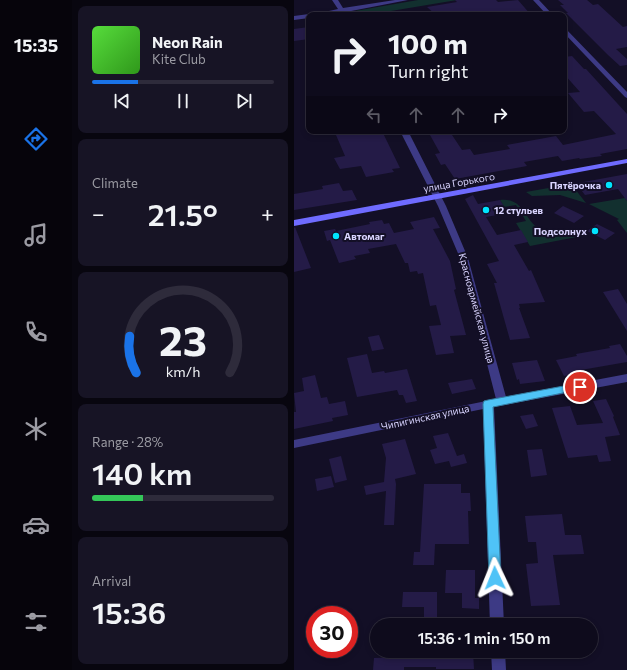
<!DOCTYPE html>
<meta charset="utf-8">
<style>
body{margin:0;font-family:Commissioner,sans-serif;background:#171425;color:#f1f3f6;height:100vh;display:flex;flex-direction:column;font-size:15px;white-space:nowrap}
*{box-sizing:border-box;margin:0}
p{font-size:13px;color:#9b9ba3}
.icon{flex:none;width:22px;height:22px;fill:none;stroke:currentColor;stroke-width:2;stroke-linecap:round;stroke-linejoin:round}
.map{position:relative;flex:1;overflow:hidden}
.drawer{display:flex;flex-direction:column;gap:6px;padding:6px;background:#08060f;width:222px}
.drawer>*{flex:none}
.banner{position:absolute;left:12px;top:12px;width:261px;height:122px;border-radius:8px;box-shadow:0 2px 6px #0003,0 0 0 1px #2e2b3b;background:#0e0b1c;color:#f1f3f6;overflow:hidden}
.speed{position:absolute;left:12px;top:606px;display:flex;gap:8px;font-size:20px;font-weight:700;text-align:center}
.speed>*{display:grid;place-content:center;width:52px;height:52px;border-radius:50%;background:#0e0b1c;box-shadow:0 2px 6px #0003,0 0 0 1px #2e2b3b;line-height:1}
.speed .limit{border:6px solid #d22;background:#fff;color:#111}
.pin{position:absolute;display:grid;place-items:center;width:34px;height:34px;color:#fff;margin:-17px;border:2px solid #fff;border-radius:50%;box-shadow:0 1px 4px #0007}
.me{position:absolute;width:44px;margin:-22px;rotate:358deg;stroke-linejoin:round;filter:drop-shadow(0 0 3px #0008)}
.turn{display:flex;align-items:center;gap:14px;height:84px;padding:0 16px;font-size:18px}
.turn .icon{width:52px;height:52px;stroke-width:2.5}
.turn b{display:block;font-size:28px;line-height:34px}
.lanes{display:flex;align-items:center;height:38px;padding:0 16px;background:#0003;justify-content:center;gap:20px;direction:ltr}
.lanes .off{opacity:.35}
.big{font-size:30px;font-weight:600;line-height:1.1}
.drawer .tile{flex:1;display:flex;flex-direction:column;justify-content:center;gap:6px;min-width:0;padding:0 14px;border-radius:8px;background:#171425}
.drawer .dial{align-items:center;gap:0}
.dial svg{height:104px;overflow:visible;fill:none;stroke:#2e2b3b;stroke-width:7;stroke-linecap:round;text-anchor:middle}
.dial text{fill:#f1f3f6;stroke:none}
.song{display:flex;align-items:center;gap:12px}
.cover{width:48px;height:48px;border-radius:6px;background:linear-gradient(135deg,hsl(110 70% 55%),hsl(110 70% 35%))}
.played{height:4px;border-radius:2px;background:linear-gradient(90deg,#1a73e8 25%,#2e2b3b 25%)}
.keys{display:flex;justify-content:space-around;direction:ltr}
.heat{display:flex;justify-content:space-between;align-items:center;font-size:22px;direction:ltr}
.charge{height:6px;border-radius:3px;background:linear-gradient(90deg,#34c759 28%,#2e2b3b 0)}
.trip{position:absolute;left:76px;top:618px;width:228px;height:40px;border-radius:20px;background:#0e0b1c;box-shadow:0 2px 6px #0003,0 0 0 1px #2e2b3b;font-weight:600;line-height:40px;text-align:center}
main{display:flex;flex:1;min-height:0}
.menu{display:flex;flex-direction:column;width:72px;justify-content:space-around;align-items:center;background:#06040b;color:#9b9ba3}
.menu .icon{width:28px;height:28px}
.menu .selected{color:#1a73e8}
.menu b{font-size:18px;color:#f1f3f6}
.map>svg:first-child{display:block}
.green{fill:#12302f}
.building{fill:#241b47}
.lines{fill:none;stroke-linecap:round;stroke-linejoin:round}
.minor{fill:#3d3a85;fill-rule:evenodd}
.secondary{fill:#6f6bff;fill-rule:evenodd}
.route{fill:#4fc3f7;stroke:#337fa1}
.poi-dot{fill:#00e5ff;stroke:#130f26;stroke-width:1.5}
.labels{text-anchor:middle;stroke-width:4;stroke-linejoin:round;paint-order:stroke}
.street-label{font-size:10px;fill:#d9d4ff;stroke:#130f26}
.poi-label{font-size:10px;font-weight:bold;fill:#d9d4ff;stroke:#130f26;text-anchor:end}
</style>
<main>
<nav class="menu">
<b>15:35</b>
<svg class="icon selected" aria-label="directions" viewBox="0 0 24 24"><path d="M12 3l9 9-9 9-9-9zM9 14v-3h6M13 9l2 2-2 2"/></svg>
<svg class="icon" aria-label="music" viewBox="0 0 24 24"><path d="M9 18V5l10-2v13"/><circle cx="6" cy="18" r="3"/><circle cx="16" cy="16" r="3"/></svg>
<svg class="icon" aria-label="phone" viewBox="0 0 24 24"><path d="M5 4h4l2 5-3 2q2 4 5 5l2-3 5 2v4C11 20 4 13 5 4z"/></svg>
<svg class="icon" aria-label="climate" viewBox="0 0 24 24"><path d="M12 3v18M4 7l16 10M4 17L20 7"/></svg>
<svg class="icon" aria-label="car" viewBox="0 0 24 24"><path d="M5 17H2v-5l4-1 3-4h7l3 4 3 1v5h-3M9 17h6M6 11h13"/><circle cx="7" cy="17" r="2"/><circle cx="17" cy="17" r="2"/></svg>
<svg class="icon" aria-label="filters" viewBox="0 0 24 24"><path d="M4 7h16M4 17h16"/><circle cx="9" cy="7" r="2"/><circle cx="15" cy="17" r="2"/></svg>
</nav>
<section class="drawer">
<div class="tile">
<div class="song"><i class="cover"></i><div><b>Neon Rain</b><p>Kite Club</p></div></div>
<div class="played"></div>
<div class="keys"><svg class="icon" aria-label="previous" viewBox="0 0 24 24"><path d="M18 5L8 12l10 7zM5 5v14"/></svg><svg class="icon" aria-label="pause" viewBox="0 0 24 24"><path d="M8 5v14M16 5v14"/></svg><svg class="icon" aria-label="next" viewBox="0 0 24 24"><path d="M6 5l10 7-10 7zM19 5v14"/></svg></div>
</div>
<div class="tile"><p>Climate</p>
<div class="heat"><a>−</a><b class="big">21.5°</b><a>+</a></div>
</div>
<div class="tile dial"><svg viewBox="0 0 100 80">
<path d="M14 69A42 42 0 1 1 86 69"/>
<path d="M14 69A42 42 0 0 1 9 41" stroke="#1a73e8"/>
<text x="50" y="56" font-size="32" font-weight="700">23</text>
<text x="50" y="72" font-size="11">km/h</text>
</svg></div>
<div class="tile"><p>Range · 28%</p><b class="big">140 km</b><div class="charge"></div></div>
<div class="tile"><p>Arrival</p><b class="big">15:36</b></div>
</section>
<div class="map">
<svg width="333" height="670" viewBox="0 0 333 670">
<rect width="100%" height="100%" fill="#130f26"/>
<path class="green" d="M124,0h39l-90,15h-16l-2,-3z
M277,184l15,19 -26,-8 -28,1 -6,-4z
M331,198l2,3v32l-10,-13 2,-1 -30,-15z
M206,200c25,-3 24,23 43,31 10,4 21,-1 31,-1l8,6 -52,10 -14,-23 10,-2 -10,-16 -12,2z"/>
<path class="building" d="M161,0h41l2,2 20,-2 13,15h-95l-9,-8 30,-5z
M264,0h29l6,5 5,-1 25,23 4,-1v21l-11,2 11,10v6l-7,1 -12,-11 -42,-42h2l-8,-8h4z
M15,27v12l-15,2v-12z
M278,56l12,13h2l41,45v35l-27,5 2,2 -22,3 -1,-1 -17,3 -4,-5 -34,6 3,4 -72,13 -10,-15 -4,1 -6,-11 5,-1 -10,-18 20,-3 12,18 8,-1 4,6 36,-6 -3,-4 49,-9 7,9 53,-11 -22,-23 -10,1 -16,-19 12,-1 -16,-18v-17z
M52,131h36l18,37 -8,1 2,3 -28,5 -5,-11 -21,3 -6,-11 11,-2 -9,-21 11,-1z
M333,174v27l-9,-12 -33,6 -7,-9 2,-1 -2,-2z
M45,183l4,8 9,-1 5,10 -63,10v-16l29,-5 -1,-3z
M179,195l5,9 22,-4 8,13 -22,4 11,18 24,-5 7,12 -14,3 15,26 2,-1 14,32 -26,2 1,4h-1l11,30 -20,2 -16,-57h3l-10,-19 12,-3 -34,-62z
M269,206l21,10 -10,7 -20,-10z
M140,217l6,11 -7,1 17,32 6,28 -2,1 12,45 -16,1 4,17 -18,2 -7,-29 12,-1 -5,-20 -6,1 -7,-33 -5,1 -1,-3 -7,1 -2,-9h-3l-9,-19 -28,5 2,4 -16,3 2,3 -17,4 -9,-23 -3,1 -3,-10 11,-2 1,2 34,-7 -1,-2 13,-2 2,4 5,-1 5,10 20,-4 -4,-7z
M303,224l18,9 -10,7 -18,-9z
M1,227l16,41 -17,4v-44z
M324,289l9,15v27l-24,-39z
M85,335l5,14 -12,2 -4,-14z
M326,344l7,12v6l-46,8 1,3 -18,3 -8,-16 21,-4 -1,-2 34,-6 -1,-2z
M73,354l5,19 12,-2 1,2 22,-4 10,32 -11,2 -3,-8h-4l-2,-5 -40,7 -10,-39z
M243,360l8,21 -25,3 -1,-5 -2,1 -5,-17z
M21,375l6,23 6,-1 2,7 16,-3 3,14 -16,3 1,3 -39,8v-17h2l-2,-19 10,-2 -2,-13z
M178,379l4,10 -24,5 -4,-11z
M312,399l8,17 -1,1 7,18 -15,2 6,24 -12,1 -2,-7 -29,3 -16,-50 18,-2 7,19 26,-2 -10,-22z
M239,414l5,12 -12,3 -6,-13z
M154,433l9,23 7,-2 3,9 -16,4 -2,-6 -14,3 -5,-14 7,-2 -4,-12z
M111,439l11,35 -21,5 1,5 -2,41h-10l2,-34 -20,4 -2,-9 20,-4 2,-24 -4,-14z
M248,449l5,26 -16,2 -4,-27z
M47,456l6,24 -12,3 -6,-24z
M37,476l3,11 -17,4 -2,-12z
M130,484h37v9h9l1,18h-3l1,33h-34l-1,21h-21l1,-13h6z
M268,514l3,21h16l3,19 -31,1 7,50 -29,1 -5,-42 12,-1 -2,-21h-8l-3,-26z
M152,570h29v28h4v11l-17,-1v-15h-17z
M109,592h34v33h-13v-18h-22z
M109,651l70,1 1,17h-38v-2h-32v3h-31l1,-12 29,-1z"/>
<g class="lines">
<path class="minor" d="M38,0h6l5,8 52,-8h13l-62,12 2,3h-6l-2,-3 -15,3h-16v3l-15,2v-4l15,-2 2,1 27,-6z
M239,0h6l14,15h-6z
M270,27l63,65v6l-2,-1 -61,-64z
M106,131h8l38,75 22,52 38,139 121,-23v8l-133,25 10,218h-14l-7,-216 -189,39v-8l202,-41 -36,-141 -22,-52z
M197,651h14l1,19h-14z"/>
<path class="secondary" d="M333,159v4l-333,63v-6z"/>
</g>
<path class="route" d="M286,383l3,1 2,3 -2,2 -90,18 8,171 -2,3 -4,2 -4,-2 -2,-3 -6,-174 1,-3 4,-1z"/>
<g class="poi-dot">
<circle cx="315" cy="185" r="4"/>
<circle cx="192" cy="210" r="4"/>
<circle cx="301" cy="231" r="4"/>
<circle cx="42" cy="236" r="4"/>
</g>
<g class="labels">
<g class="street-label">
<text transform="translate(165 182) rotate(-10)" y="4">улица Горького</text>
<text transform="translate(183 308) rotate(75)" y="4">Красноармейская улица</text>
<text transform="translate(131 417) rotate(-12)" y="4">Чипигинская улица</text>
</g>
<g class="poi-label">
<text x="307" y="189">Пятёрочка</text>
<text x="200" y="214" text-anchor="start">12 стульев</text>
<text x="293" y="235">Подсолнух</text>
<text x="50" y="240" text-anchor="start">Автомаг</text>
</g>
</g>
</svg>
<div class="speed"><div class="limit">30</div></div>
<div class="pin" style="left:286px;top:387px;background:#d93025"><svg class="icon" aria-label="arrive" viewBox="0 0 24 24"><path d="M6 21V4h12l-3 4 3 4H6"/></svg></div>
<svg class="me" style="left:201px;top:578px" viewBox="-20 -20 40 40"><path d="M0-17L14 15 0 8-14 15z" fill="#4fc3f7" stroke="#fff" stroke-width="4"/></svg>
<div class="trip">15:36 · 1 min · 150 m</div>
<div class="banner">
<div class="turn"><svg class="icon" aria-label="right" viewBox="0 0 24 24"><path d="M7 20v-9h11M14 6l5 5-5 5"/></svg><div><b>100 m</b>Turn right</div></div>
<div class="lanes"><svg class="icon off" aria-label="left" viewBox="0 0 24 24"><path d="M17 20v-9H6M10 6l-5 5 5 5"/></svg><svg class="icon off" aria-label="ahead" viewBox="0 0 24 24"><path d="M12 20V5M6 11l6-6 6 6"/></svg><svg class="icon off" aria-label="ahead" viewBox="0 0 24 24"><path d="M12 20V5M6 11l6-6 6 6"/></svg><svg class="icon" aria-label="right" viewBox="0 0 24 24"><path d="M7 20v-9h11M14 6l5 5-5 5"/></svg></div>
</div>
</div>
</main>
